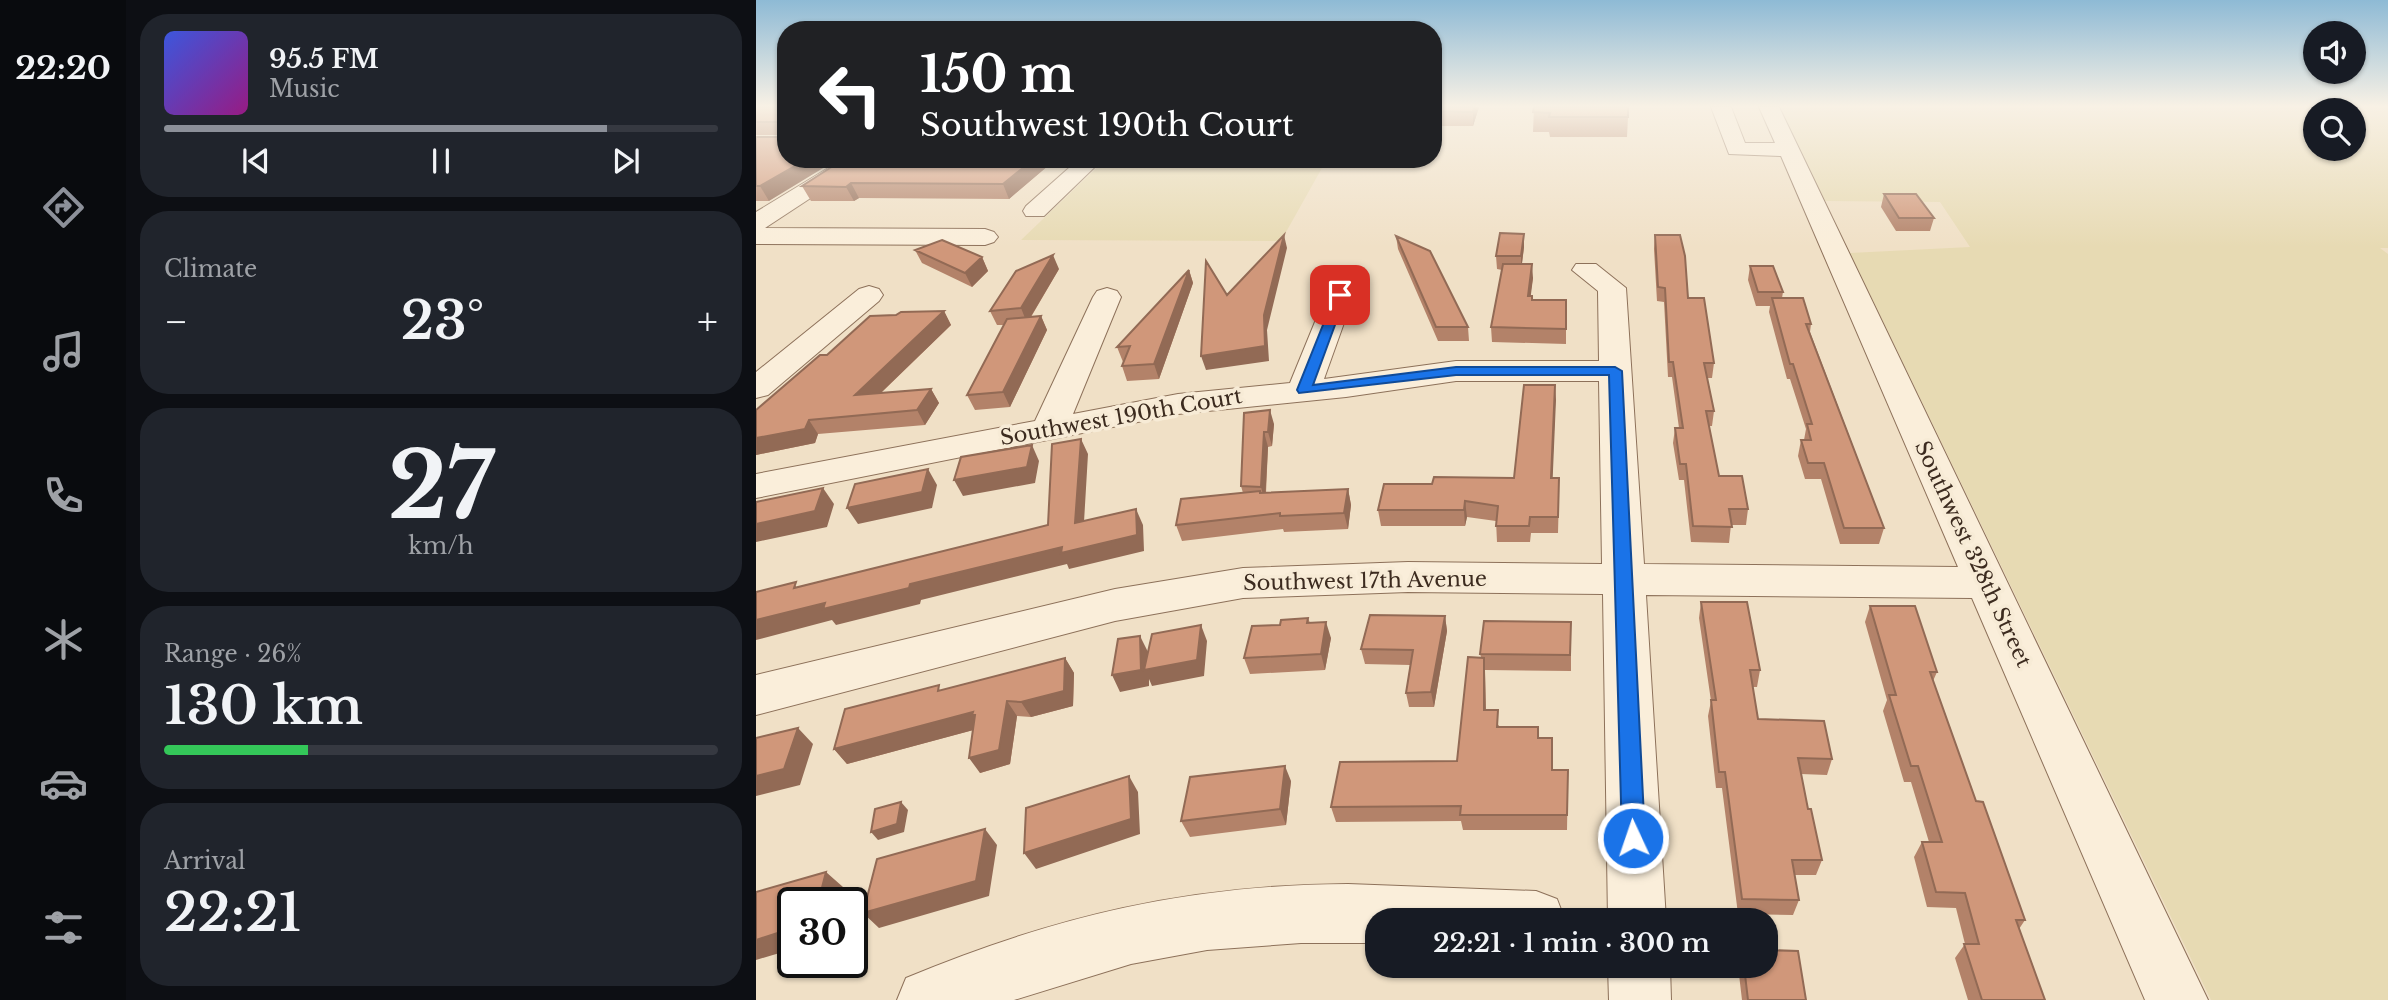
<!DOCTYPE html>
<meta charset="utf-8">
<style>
body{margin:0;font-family:"Libre Baskerville",serif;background:#20242c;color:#f1f3f6;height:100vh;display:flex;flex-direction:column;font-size:26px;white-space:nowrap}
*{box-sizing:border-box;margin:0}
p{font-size:23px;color:#9ea1a6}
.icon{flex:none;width:38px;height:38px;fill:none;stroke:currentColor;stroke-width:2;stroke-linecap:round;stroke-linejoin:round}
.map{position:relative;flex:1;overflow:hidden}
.sheet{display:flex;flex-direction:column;gap:14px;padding:14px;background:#0d0f14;width:630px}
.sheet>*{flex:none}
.hud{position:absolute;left:21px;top:21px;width:665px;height:147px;border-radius:28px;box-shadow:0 2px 5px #0004;background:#202124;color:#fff;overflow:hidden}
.tools{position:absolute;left:1547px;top:21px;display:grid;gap:14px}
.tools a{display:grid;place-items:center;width:63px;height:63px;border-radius:50%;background:#171b24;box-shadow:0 2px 5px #0004;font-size:35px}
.speed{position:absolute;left:21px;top:887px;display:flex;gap:14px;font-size:35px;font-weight:700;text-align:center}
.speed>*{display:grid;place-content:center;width:91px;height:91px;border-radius:50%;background:#171b24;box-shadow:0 2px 5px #0004;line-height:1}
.speed .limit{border:4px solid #111;border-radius:10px;background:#fff;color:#111}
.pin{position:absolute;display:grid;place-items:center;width:60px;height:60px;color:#fff;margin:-30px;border-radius:14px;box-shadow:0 4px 10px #0006}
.me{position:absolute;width:77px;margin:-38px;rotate:357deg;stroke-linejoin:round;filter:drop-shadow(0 0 5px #0008)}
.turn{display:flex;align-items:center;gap:24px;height:147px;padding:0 28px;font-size:32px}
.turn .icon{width:91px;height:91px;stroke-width:2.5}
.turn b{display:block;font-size:49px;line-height:60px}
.big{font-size:52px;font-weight:600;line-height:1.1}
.sheet .tile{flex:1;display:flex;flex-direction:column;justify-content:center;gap:10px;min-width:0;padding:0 24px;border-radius:28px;background:#20242c}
.sheet .dial{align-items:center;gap:0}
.dial b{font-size:91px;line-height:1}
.song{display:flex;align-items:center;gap:21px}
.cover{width:84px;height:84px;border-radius:10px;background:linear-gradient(135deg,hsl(230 70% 55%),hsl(310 70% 35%))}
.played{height:7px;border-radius:4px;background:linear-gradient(90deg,#8c9099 80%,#363941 80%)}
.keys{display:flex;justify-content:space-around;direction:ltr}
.heat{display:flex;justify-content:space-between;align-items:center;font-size:38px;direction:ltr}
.charge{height:10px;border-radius:5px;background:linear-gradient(90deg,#34c759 26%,#363941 0)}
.trip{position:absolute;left:609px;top:908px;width:413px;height:70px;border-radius:28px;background:#171b24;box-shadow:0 2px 5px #0004;font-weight:600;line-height:70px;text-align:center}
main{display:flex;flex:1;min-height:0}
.tabs{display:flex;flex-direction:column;width:126px;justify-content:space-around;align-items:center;background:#090b0e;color:#9ea1a6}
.tabs .icon{width:49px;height:49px}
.tabs .on{color:#8c9099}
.tabs b{font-size:32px;color:#f1f3f6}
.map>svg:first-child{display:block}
.farmland{fill:#e7dab3;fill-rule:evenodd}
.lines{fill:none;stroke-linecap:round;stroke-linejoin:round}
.minor-casing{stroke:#8d715a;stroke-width:2}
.minor{fill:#faeeda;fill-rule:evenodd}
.wall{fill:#b38269}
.shaded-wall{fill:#926a55}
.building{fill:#d0977a;stroke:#926a55;stroke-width:2}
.route{fill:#1a73e8;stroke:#114b97;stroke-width:2}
.labels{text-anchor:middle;stroke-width:7;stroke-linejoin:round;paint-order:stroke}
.street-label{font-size:21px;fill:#3c2b1f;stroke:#f7ebd6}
</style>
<main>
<nav class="tabs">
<b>22:20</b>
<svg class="icon on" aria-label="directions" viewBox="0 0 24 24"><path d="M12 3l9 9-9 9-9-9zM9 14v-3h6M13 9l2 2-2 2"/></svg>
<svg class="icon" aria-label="music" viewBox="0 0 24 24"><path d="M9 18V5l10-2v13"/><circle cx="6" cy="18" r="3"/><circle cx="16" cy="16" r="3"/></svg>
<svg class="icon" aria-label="phone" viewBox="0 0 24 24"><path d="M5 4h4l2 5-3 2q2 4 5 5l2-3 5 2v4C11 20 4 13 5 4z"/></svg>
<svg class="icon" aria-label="climate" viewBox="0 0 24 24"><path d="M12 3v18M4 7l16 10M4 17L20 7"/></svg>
<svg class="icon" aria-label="car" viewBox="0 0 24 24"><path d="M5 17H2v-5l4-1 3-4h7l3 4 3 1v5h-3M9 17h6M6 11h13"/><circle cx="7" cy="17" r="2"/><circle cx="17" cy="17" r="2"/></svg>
<svg class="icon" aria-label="filters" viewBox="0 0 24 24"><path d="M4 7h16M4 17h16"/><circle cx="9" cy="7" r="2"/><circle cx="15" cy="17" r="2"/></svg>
</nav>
<section class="sheet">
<div class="tile">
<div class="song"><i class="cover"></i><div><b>95.5 FM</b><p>Music</p></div></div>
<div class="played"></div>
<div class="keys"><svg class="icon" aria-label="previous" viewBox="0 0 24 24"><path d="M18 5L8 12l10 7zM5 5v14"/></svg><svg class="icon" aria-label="pause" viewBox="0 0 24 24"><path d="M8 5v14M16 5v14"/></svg><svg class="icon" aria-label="next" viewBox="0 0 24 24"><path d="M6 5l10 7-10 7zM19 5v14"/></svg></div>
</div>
<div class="tile"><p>Climate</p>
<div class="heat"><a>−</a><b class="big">23°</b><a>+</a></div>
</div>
<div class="tile dial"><b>27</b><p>km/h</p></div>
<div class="tile"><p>Range · 26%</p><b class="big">130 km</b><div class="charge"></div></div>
<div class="tile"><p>Arrival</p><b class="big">22:21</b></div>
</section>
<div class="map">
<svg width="1632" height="1000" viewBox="0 0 1632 1000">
<rect width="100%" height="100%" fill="#f0e0c6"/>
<path class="farmland" d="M1024,107h608v141h-8l8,6v746h-177l-361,-747 120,-6 -30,-45 -117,-1zM1559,110h39v39h-39z
M350,159h221l-46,82 -260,-1z"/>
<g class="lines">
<g class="minor-casing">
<path id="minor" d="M955,107h20l14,36h30l-16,-36h20l429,893h-63l-173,-402 -326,-3 20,325h-58l-5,-326 -195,-2 -165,6 -128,23 -359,94v-40l359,-86 128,-21 165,-6 194,2 -3,-183h-143l-110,16 -168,17 -422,84v-24l279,-53 58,-124 4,-6 10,-3 10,3 4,6 -48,117 105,-20 112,-11 36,-88 4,-6 10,-3 10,3 4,6 -30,84 132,-18h143l-1,-70 -26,-21 4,-6h20l30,24 18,276 314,3 -177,-411 -52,-2z
M87,159h27l-105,69 220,1 9,3 4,5 -4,5 -9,3 -229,-1v-32z
M323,159h24l-59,57h-18l-3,-5 3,-5z
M113,286l10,3 4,6 -4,6 -111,94 -12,3v-26l103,-83z
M592,884l188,7 21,8 8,21h-188v23h-76l-94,7 -76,14 -117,36h-117l9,-22c149,-62 281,-93 442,-94z
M852,966h62l1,34h-62z"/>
</g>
<use href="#minor" class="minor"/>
</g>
<path class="wall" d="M0,107h30l-17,94h-13v-64h24v-2h-24z
M723,107l-6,19h-40v-18z
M778,107l94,10 -1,20h-77l-1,-5h-16z
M300,159l-47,40 -150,-1 -5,3h-43l-9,-15z
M1128,194l50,24 -4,13h-34l-15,-24z
M768,234v13l-2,17 11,14 -3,18 2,4h34v44l-74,-2 -1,-15 11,-57 -5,-1 -1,-13z
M899,235l33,63 26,65 -2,15h-5l7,33 -2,15h-3l10,50 29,33 -2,16h-15l-2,18 -38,-1 -7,-62h-5l-6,-37 2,-15h4l-7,-51h-4l-4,-75 -7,-1 -3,-52z
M640,236l72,91 1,14h-31l-40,-92z
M159,250l67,7 6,14 -16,16 -50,-24z
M994,266l33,26 -1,6 29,26 -1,8 74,196 -5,16h-39l-19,-65h-16l-7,-23 3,-16h3l2,-11 -16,-50h-3l-18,-67 1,-6h-14l-8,-26z
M303,269l-28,48 10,-1 6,14 -37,77 -35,3 -8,-15 37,-70h-7l-7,-14z
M433,270l4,13 -34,96 -32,2 -5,-15 1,-4 -6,-15z
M188,311l7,14 -70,68 50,-4 8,14 -14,22 -107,9 -3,9 -59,12v-45l71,-55 69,-40z
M799,385l-3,93 7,16 -1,39h-27l-1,9h-33l-1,-21 -29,-4 -2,9h-84l-3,-16 136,-32z
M488,413l30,11 -2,22 -4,1 -2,46 82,-4 3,16 -3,24 -64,3 -1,-3 -101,12 -6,-16 67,-32 -2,-7z
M945,602l59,68 -3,17h-4l5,32 74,40 -5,16 -26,-1 7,35 14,51 -6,15h-22l5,25 -6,15 -55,-1 -16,-126h-6l-8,-72 3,-15 -12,-83z
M1114,606l67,66 -4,9 43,120 49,119 -6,9 26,71h-77l-13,-42 10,-14 -9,-36 -29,-1 -13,-50 8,-15h7l-18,-60h-7l-21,-71 4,-11 -22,-78z
M689,616l2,15 -13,76h-25l-3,-14 4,-28 -45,-1 -4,-15z
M552,618l2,5 21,15 -6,32 -75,4 -6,-16 36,-33z
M815,622v49l-86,-1 1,40 14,17 39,11 14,16 -1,16h16l-1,60h-104l-2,-9 -125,1 -5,-15 126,-46 24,-104 -1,-3z
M309,658l9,15 -1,33 -42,11 -14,-1 -7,48 -30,9 -7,-43 -126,34 -13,-15 109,-59z
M535,781l-5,44 -96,12 -9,-16z
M982,966h28l40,34h-64z"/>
<path class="shaded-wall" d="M718,107h5l-6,19v-14z
M51,159h31l-69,42 -9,-15z
M278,159h22l-47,40 -6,-15z
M95,183l8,15 -5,3 -8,-14z
M768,234v13l-3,23v-14z
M528,235l3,13 -20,82 2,31 -63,9 -5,-14 63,-41z
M297,255l6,14 -32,54 -6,-15z
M226,257l6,14 -16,16 -7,-14z
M776,264l1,14 -4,32 -1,-14z
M433,270l4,13 -34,96 -5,-15z
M188,311l7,14 -87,84 -9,-14z
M285,316l6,14 -37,77 -7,-15z
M799,385l1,15 -4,94 -1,-16z
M175,389l8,14 -14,22 -8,-15z
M514,410l4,14 -2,22 -4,-14z
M53,420l9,14 -3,9 -59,12v-17z
M508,432l4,15 -3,55 -4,-15z
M325,439l7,15 -5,85 -8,-16z
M276,445l7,16 -4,22 -72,13 -9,-16z
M172,469l9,16 -5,23 -74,16 -11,-16z
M67,488l11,16 -7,23 -71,15v-18z
M592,489l3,16 -3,24 -4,-16z
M709,501l2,16 -2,9 -1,-16z
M380,509l7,16 1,26 -75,18 -2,-5 -146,36 -1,4 -84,21 -4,-5 -76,20v-20l69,-17 85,-19z
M689,616l2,15 -13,76 -3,-15z
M570,622l5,16 -6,32 -4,-16z
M445,625l6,16 -3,35 -52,10 -3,-7v7l-29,6 -8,-17 28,-39 8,16z
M309,658l9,15 -1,33 -42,11 -10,-15z
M728,658l1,15 1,52 -2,-15z
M251,701l10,15 -7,48 -30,9 -11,-15z
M217,712l8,16 -134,36 -13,-15z
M42,728l15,16 -13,41 -44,11v-20z
M529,766l6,15 -5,44 -6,-16z
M373,776l9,16 2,42 -104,35 -12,-16z
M145,802l7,8 -4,22 -26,8 -7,-8z
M229,829l12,16 -8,51 -110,32 -16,-15z
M70,872l17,15 -4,16h-21z
M37,928v21l-37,11v-20z"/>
<path class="building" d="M0,107h30v52h21l-47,27h-4v-49h24v-15h-24z
M678,107h40l-1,5 -40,-1z
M778,107h94v10h-79l1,-4 -17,-1z
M88,159h190l-31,25 -152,-1 -5,4 -44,-1z
M1128,194h32l18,24h-35z
M744,233l24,1 -3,22h-25z
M528,235l-20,80 1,31 -64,10 5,-95 21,34z
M899,235h25l5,21 3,42h16l10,65h-10l10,48h-8l13,65h23l6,33h-19l3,18 -39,-1 -7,-62h-6l-5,-36h8l-10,-66h-4l-4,-74 -7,-1z
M640,236l34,15 38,76h-32z
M186,240l40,17 -17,16 -50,-23z
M297,255l-32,53 -31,3 26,-40z
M747,264h29l-4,32h4v4h34v29l-75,-2z
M994,266h23l10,26h-25z
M433,270l-35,94 -32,2 8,-20 -13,1z
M1016,298h31l8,26h-5l78,204h-40l-20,-65h-16l-7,-23h10l-4,-16h5l-19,-60h-3z
M188,311l-89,84 76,-6 -14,21 -108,10 -4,9 -49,9v-28l64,-55h7l43,-39 26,-1 5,-3z
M285,316l-38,76 -36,3 40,-76z
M768,385h31l-4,93h8l-1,39h-28l-1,9h-33l2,-20 -33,-5 -1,9h-86l6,-26h48l2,-7 80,1z
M514,410l-2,22h-4l-3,55 -20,-1 3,-73z
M325,439l-6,84 61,-14 1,26 -76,18 1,-6 -152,37 -1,4 -86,21 2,-6 -69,17v-28l40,-10 -2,6 254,-63 4,-81z
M276,445l-5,22 -73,13 7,-23z
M172,469l-6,23 -75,16 8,-24z
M67,488l-8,23 -59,13v-22z
M592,489l-4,24 -64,3v-3l-104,12 5,-26 79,-8v2z
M945,602h46l13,68h-10l8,49 66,2 8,38 -34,-1 10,51h3l11,51h-30l7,40 -57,-1 -17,-127h-6l-8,-72h5z
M1114,606h45l22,66h-7l46,129 7,1 42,118h-9l29,80h-63l-18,-56h15l-14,-51 -29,-1 -14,-50h20l-24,-76h-7l-22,-71h7z
M614,615l75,1 -14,76 -25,1 7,-43 -52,-1z
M552,618l-1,5 19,-1 -5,32 -77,4 8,-32 28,-1 1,-5z
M728,621l87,1 -1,33 -90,-1z
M445,625l-4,35 -53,10 8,-36z
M384,636l1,34 -29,5 6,-36z
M712,657l16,1v52h14l-1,17h41v11h14v32h16l-1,45h-107l1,-9 -130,1 9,-45 117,-1z
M309,658l-1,33 -43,11 -14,-1 -8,49 -30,8 6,-43h-3l1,-3 -139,37 11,-40 94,-24 -1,6z
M42,728l-14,41 -28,7v-38z
M529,766l-5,43 -99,12 9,-44z
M373,776l2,43 -107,34 2,-45z
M145,802l-4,22 -26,8 4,-23z
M229,829l-9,52 -113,32 14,-54z
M70,872l-8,31h-25v25l-37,12v-48z
M1010,950l32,1 8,49h-58l-4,-34h22z"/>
<linearGradient id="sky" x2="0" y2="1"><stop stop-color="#8ebad5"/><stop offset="0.43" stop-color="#f8f1e5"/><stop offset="1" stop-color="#f8f1e5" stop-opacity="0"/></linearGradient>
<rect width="1632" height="247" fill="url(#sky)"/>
<path class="route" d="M584,291l6,4 -33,90 143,-18h159l7,4 23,467 -4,7 -8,3 -8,-3 -3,-7 -13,-463h-153l-157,18 -2,-3 38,-95z"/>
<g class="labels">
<g class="street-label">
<text transform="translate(365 417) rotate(-10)" y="7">Southwest 190th Court</text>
<text transform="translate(1217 554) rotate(65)" y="7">Southwest 328th Street</text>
<text transform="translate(609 581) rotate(-1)" y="7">Southwest 17th Avenue</text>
</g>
</g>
</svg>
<div class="tools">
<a><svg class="icon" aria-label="sound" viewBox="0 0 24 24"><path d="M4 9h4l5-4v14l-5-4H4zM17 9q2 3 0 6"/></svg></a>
<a><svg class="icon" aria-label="search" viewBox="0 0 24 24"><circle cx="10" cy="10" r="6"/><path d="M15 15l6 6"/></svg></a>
</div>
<div class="speed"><div class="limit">30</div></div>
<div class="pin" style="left:584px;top:295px;background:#d93025"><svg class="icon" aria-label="arrive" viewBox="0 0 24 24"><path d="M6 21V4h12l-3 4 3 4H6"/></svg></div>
<svg class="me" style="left:877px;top:838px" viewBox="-20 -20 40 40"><circle r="17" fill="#1a73e8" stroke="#fff" stroke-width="3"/><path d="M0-11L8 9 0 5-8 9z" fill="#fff"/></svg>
<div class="trip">22:21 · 1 min · 300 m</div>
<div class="hud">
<div class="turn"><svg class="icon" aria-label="left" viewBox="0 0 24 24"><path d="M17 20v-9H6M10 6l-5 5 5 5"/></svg><div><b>150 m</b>Southwest 190th Court</div></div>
</div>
</div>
</main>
